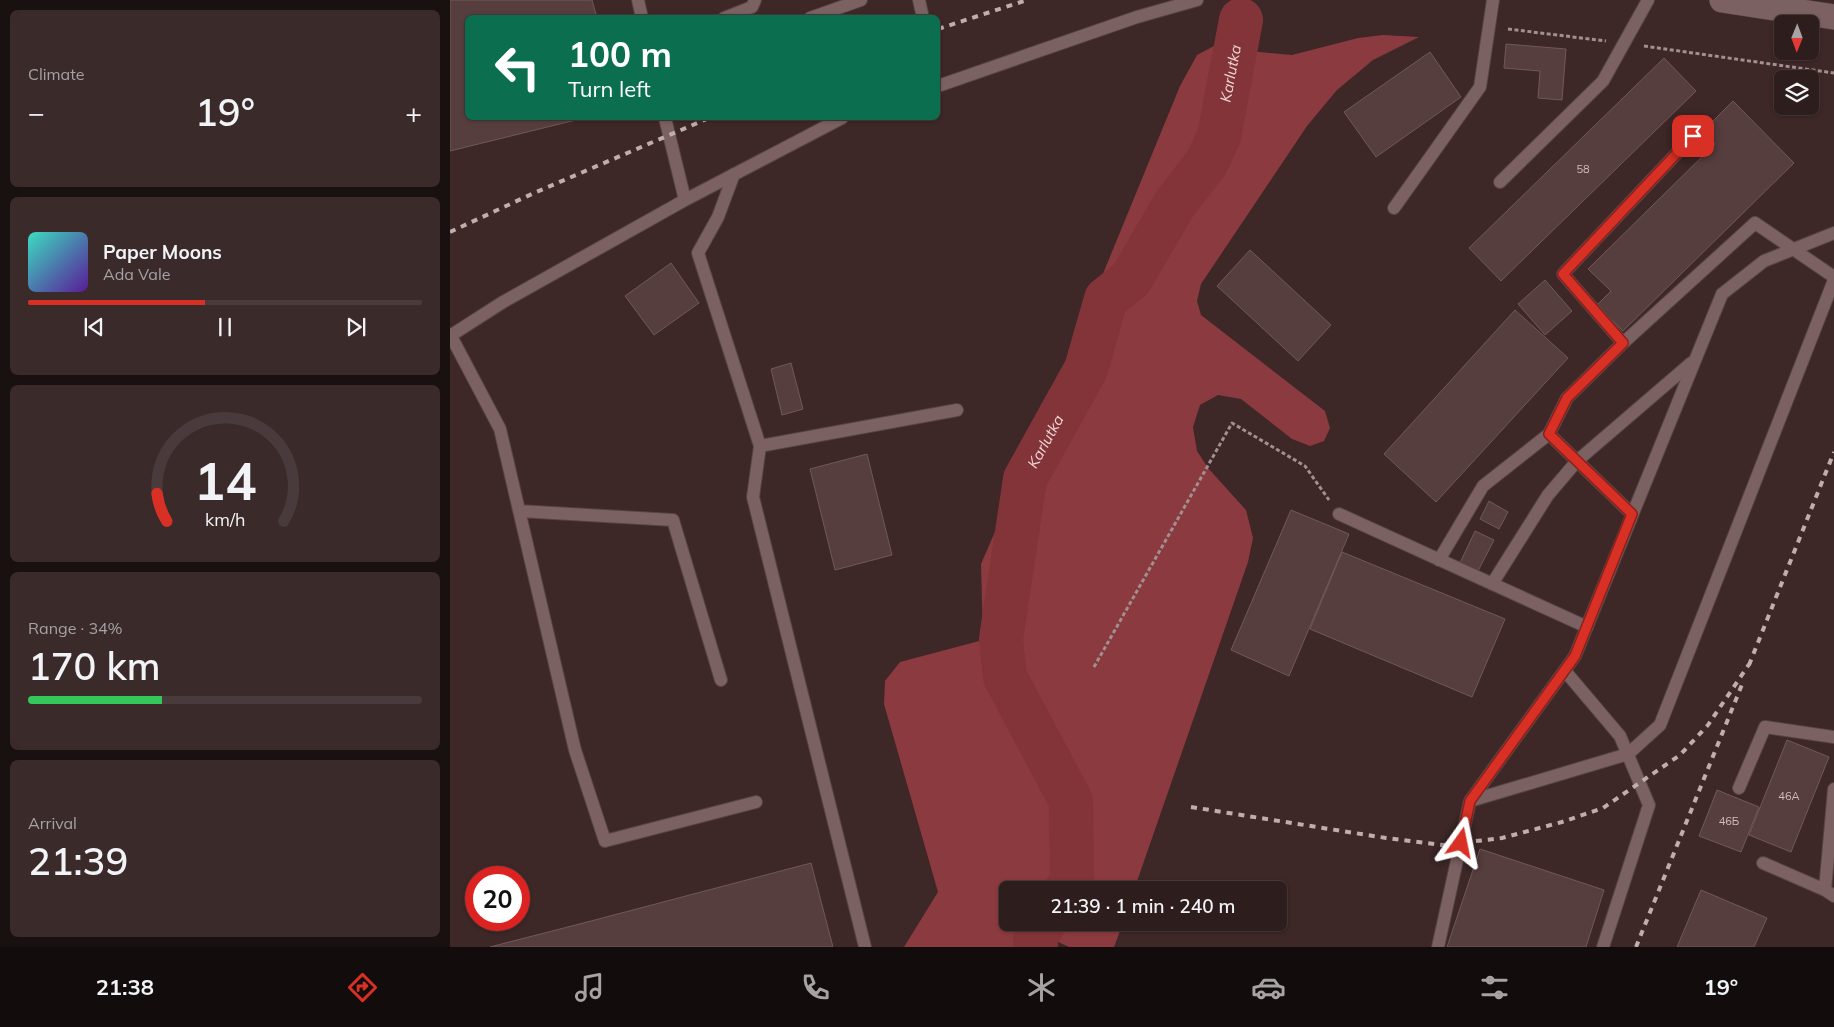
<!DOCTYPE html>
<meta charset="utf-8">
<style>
body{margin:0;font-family:Mulish,sans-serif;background:#3a2a2a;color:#f1f3f6;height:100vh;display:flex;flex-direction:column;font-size:19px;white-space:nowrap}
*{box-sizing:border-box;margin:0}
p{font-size:16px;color:#a7a2a4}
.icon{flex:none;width:28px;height:28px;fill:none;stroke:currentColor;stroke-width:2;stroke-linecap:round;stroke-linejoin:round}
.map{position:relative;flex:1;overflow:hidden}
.sheet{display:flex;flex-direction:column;gap:10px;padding:10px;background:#191010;width:450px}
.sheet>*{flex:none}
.hud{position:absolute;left:15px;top:15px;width:475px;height:105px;border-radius:8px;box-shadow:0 1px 4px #0004,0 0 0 1px #493b3b;background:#0b6e4f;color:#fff;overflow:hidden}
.needle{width:32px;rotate:181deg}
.buttons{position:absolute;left:1324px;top:15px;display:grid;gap:10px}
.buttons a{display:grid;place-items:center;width:45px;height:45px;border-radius:8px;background:#2e1d1d;box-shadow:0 1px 4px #0004,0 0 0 1px #493b3b;font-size:25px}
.speed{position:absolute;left:15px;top:866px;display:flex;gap:10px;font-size:25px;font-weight:700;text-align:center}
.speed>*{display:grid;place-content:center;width:65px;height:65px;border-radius:50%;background:#2e1d1d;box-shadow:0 1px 4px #0004,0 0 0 1px #493b3b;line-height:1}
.speed .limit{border:8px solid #d22;background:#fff;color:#111}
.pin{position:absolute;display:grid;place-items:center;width:42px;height:42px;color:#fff;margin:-21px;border-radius:10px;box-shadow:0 2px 8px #0006}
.me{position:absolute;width:55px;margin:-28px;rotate:12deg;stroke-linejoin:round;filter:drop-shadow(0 0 4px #0008)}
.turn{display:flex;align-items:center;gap:18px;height:105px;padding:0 20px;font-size:22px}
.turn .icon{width:65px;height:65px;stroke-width:2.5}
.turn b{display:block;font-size:35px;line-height:42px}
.big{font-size:38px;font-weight:600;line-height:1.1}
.sheet .card{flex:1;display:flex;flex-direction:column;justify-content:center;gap:8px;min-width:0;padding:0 18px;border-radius:8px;background:#3a2a2a}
.sheet .dial{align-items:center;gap:0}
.dial svg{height:130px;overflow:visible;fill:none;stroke:#493b3b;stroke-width:7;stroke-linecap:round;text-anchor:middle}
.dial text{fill:#f1f3f6;stroke:none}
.song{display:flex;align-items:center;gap:15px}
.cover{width:60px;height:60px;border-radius:8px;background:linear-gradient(135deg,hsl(170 70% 55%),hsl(270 70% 35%))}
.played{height:5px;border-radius:2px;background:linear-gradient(90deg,#d93025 45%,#493b3b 45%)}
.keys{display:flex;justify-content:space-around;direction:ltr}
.heat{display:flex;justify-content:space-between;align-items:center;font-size:28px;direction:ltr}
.charge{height:8px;border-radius:4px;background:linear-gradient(90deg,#34c759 34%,#493b3b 0)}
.trip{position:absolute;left:549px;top:881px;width:288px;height:50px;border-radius:8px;background:#2e1d1d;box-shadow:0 1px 4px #0004,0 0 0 1px #493b3b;font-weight:600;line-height:50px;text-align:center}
.tab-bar{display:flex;height:80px;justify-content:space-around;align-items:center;background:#120c0c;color:#a7a2a4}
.tab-bar .icon{width:35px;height:35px}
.tab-bar .selected{color:#d93025}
.tab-bar b{font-size:22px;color:#f1f3f6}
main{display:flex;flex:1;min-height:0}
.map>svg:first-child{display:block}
.forest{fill:#8b3a3f}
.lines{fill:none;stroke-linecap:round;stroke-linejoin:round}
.river{stroke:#833439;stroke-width:44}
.building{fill:#573e3e;stroke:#725858}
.service-casing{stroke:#564344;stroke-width:14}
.minor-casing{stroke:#564344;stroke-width:26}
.path{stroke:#a28f8f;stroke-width:3;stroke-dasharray:4 2.5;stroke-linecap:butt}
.service{stroke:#7b6161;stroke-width:12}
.minor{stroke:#7b6161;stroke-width:25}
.rail{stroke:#c0aeae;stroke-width:4;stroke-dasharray:6 6;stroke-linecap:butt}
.route-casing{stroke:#8d1f18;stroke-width:12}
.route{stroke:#d93025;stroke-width:9}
.labels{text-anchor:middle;stroke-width:5;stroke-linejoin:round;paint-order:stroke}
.number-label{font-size:11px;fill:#d0bebe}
.water-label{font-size:15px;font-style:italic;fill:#efd6d5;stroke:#1d1313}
</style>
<main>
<section class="sheet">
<div class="card"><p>Climate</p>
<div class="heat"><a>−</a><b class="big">19°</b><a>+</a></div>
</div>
<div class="card">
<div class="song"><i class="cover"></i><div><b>Paper Moons</b><p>Ada Vale</p></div></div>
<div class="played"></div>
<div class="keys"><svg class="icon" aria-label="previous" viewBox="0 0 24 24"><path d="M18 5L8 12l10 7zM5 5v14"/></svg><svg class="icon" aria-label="pause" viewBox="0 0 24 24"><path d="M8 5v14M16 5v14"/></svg><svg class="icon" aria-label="next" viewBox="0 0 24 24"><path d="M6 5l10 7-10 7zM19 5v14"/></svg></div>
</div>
<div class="card dial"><svg viewBox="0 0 100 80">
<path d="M14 69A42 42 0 1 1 86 69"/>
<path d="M14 69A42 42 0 0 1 8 52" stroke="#d93025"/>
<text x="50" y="56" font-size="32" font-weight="700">14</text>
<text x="50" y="72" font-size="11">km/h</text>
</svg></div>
<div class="card"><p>Range · 34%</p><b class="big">170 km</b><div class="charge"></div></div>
<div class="card"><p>Arrival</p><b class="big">21:39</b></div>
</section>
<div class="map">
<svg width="1384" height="947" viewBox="0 0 1384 947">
<rect width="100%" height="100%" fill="#3d2727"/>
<path class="forest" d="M933,35l36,2 -46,23 -36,30 -30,36 -106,158 -4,17 4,14 124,96 5,17 -6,13 -14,5 -18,-7 -51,-40 -23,-4 -18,10 -7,22 4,24 11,17 38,42 7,28 -5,24 -114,328h-126v32l115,1 -9,24h-45l-13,-6 1,6h-153l34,-55 -54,-188 1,-23 15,-19 83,-22 -2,-76 53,-122 146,-356 17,-31 17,-9 22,1 23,5 33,3 66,-17z"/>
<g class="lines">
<g class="river">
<path id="s1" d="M616,890l6,-9 -1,-80 -66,-124 -4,-38 24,-160 61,-110 20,-70 25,-20 43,-74 33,-43 12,-26 22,-116"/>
<path d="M586,947l-1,-9 10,-16"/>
</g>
</g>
<path class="building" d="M0,0h142l5,18h-129v100h116l-134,33z
M1056,44l60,5 -4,51 -24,-2 2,-27 -36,-3z
M980,52l31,45 -85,60 -32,-45z
M1214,58l32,33 -195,190 -32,-33z
M1283,101l61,62 -171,168 -26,-26 14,-14 -23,-22 127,-125 -12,-13z
M800,250l81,75 -33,36 -81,-75z
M221,263l28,40 -45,32 -29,-39z
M1095,280l27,31 -27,24 -27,-31z
M1065,310l53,48 -132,144 -52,-48z
M341,363l12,46 -21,6 -11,-46z
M417,454l25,101 -57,15 -25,-101z
M1039,501l19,11 -9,17 -19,-10z
M841,510l58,24 -60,142 -58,-26z
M1025,531l19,9 -16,31 -18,-8z
M892,552l163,67 -33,78 -162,-68z
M1337,740l42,17 -38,95 -42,-17z
M1267,790l42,17 -18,45 -42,-16z
M1030,849l124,41 -18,57h-139z
M361,863l22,84h-343l101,-26z
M1251,890l66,28 -13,29h-77z"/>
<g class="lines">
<g class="service-casing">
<path id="service" d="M188,0l4,18
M469,0l4,18
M274,18l28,-11 3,-7
M360,18l51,-18
M488,86l199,-69 60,-17
M215,118l20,82
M1243,136l-130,138 60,69 132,-120 79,54
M284,174l-16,43 -20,36 62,193 -7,51 112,450
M1050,182l103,-101 45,-81
M944,208l86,-121 13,-87
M0,336l53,-34 182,-102 157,-82
M1,336l49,93 75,321 30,91 151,-39
M1173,343l-56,55 -18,36 83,80
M310,446l197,-36
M69,511l154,9 48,160
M889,514l248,113
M989,560l44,-74 66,-52
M1042,584l56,-89 29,-34 114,-98
M1115,671l55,65 29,69 -46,142
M1289,788l26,-61 69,10
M1384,789l-9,101 9,6
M1020,801l158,-47 32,-29 174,-445
M1313,863l62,27
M988,947l32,-146 105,-145 147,-362 42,-33 70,-28"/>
</g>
<g class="minor-casing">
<path id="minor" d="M1272,0l112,17"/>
</g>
<path class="path" d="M1058,29l98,12
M1194,46l190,27
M644,667l138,-244 73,43 24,34"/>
<use href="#service" class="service"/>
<use href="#minor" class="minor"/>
<path class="rail" d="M488,29l89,-29
M0,232l84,-39 175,-75
M1299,665l85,-213
M741,807l195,31 57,7 59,-7 60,-16 41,-14 77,-53 28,-30 44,-65
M1186,947l107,-265"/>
</g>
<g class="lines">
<g class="route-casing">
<path id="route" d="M1011,843l9,-42 105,-145 57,-142 -83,-80 18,-36 56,-55 -60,-69 130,-138"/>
</g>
<use href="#route" class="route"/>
</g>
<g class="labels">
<g class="number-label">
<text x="1133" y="173">58</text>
<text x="1339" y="800">46А</text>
<text x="1279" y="825">46Б</text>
</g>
<g class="water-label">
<text dy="5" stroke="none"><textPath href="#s1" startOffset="894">Karlutka</textPath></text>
<text dy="5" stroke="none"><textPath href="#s1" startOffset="474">Karlutka</textPath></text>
</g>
</g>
</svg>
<div class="buttons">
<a><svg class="needle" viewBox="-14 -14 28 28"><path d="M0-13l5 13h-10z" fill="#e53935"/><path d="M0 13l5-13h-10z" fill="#a7a2a4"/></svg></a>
<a><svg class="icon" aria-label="layers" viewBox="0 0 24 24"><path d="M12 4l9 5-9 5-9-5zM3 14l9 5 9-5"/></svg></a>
</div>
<div class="speed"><div class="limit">20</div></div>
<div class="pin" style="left:1243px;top:136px;background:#d93025"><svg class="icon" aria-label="arrive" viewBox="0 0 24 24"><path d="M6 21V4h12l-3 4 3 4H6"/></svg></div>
<svg class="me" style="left:1011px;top:843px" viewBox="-20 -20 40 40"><path d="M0-17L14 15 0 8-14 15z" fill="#d93025" stroke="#fff" stroke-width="4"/></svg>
<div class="trip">21:39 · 1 min · 240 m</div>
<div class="hud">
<div class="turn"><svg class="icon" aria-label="left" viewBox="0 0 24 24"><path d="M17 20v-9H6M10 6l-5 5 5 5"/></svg><div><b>100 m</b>Turn left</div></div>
</div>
</div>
</main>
<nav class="tab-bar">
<b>21:38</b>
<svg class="icon selected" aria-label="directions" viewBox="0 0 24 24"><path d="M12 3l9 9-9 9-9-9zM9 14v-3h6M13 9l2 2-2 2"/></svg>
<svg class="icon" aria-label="music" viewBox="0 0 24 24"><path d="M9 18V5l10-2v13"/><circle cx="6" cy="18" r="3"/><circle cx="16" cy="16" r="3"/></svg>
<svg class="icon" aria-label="phone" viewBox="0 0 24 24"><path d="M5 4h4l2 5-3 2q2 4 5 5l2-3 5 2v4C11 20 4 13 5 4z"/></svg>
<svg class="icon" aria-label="climate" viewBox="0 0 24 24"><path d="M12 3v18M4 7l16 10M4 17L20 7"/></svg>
<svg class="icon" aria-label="car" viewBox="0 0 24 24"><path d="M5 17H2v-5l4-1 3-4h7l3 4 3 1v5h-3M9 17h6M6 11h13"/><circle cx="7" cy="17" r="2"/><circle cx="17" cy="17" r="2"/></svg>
<svg class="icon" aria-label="filters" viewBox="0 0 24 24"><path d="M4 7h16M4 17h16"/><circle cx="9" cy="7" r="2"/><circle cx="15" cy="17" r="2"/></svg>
<b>19°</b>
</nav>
